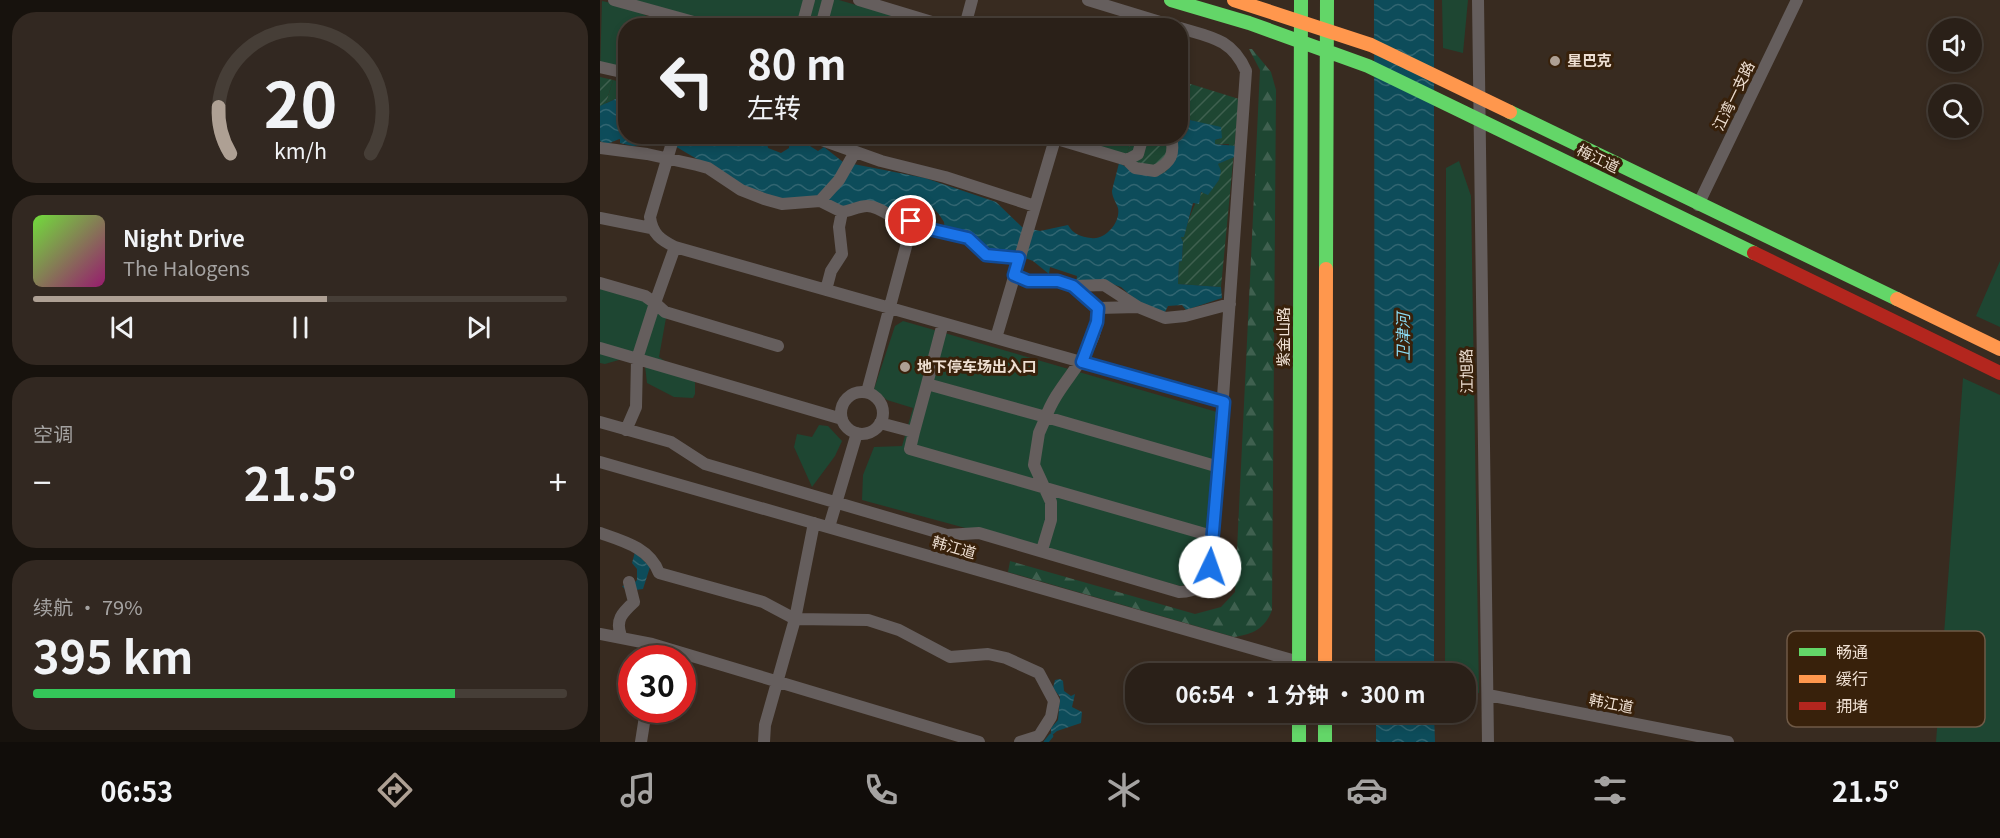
<!DOCTYPE html>
<html lang="zh">
<meta charset="utf-8">
<style>
body{margin:0;font-family:Georgia,"Noto Sans SC",serif;background:#322821;color:#f1f3f6;height:100vh;display:flex;flex-direction:column;font-size:22px;white-space:nowrap}
*{box-sizing:border-box;margin:0}
p{font-size:20px;color:#a5a3a2}
.icon{flex:none;width:33px;height:33px;fill:none;stroke:currentColor;stroke-width:2;stroke-linecap:round;stroke-linejoin:round}
.map{position:relative;flex:1;overflow:hidden}
.details{display:flex;flex-direction:column;gap:12px;padding:12px;background:#17120d;width:600px}
.details>*{flex:none}
.guide{position:absolute;left:18px;top:18px;width:570px;height:126px;border-radius:24px;box-shadow:0 3px 9px #0003,0 0 0 2px #463e37;background:#2a2018;color:#f1f3f6;overflow:hidden}
.fabs{position:absolute;left:1328px;top:18px;display:grid;gap:12px}
.fabs a{display:grid;place-items:center;width:54px;height:54px;border-radius:50%;background:#2a2018;box-shadow:0 3px 9px #0003,0 0 0 2px #463e37;font-size:30px}
.speed{position:absolute;left:18px;top:645px;display:flex;gap:12px;font-size:30px;font-weight:700;text-align:center}
.speed>*{display:grid;place-content:center;width:78px;height:78px;border-radius:50%;background:#2a2018;box-shadow:0 3px 9px #0003,0 0 0 2px #463e37;line-height:1}
.speed .limit{border:9px solid #d22;background:#fff;color:#111}
.pin{position:absolute;display:grid;place-items:center;width:51px;height:51px;color:#fff;margin:-26px;border:3px solid #fff;border-radius:50%;box-shadow:0 2px 6px #0007}
.me{position:absolute;width:66px;margin:-33px;rotate:3deg;stroke-linejoin:round;filter:drop-shadow(0 0 4px #0008)}
.turn{display:flex;align-items:center;gap:21px;height:126px;padding:0 30px;font-size:27px}
.turn .icon{width:78px;height:78px;stroke-width:2.5}
.turn b{display:block;font-size:42px;line-height:51px}
.big{font-size:45px;font-weight:700;line-height:1.1}
.details .tile{flex:1;display:flex;flex-direction:column;justify-content:center;gap:9px;min-width:0;padding:0 21px;border-radius:24px;background:#322821}
.details .dial{align-items:center;gap:0}
.dial svg{height:156px;overflow:visible;fill:none;stroke:#463e37;stroke-width:7;stroke-linecap:round;text-anchor:middle}
.dial text{fill:#f1f3f6;stroke:none}
.song{display:flex;align-items:center;gap:18px}
.cover{width:72px;height:72px;border-radius:9px;background:linear-gradient(135deg,hsl(100 70% 55%),hsl(320 70% 35%))}
.played{height:6px;border-radius:3px;background:linear-gradient(90deg,#aea094 55%,#463e37 55%)}
.keys{display:flex;justify-content:space-around;direction:ltr}
.heat{display:flex;justify-content:space-between;align-items:center;font-size:33px;direction:ltr}
.charge{height:9px;border-radius:4px;background:linear-gradient(90deg,#34c759 79%,#463e37 0)}
.trip{position:absolute;left:525px;top:663px;width:351px;height:60px;border-radius:24px;background:#2a2018;box-shadow:0 3px 9px #0003,0 0 0 2px #463e37;font-weight:700;line-height:60px;text-align:center}
.menu{display:flex;height:96px;justify-content:space-around;align-items:center;background:#110d0a;color:#a5a3a2}
.menu .icon{width:42px;height:42px}
.menu .current{color:#aea094}
.menu b{font-size:27px;color:#f1f3f6}
main{display:flex;flex:1;min-height:0}
.map>svg:first-child{display:block}
.grass{fill:#1e4632}
.forest{fill:url(#forest-firs)}
.garden{fill:url(#garden-furrows)}
.water{fill:url(#water-waves)}
.lines{fill:none;stroke-linecap:round;stroke-linejoin:round}
.stream{stroke:#0d4c5a;stroke-width:4.5}
.street{stroke:#655e5d;stroke-width:12}
.fast{stroke:#63d668;stroke-width:14}
.slow{stroke:#ff974d;stroke-width:14}
.jam{stroke:#b3261e;stroke-width:14}
.route-casing{stroke:#114b97;stroke-width:15}
.route{stroke:#1a73e8;stroke-width:10}
.poi-dot{fill:#aea094;stroke:#38210b;stroke-width:2}
.labels{text-anchor:middle;stroke-width:6;stroke-linejoin:round;paint-order:stroke}
.poi-label{font-size:15px;font-weight:bold;fill:#eedfd2;stroke:#38210b;text-anchor:start}
.street-label{font-size:15px;fill:#eedfd2;stroke:#38210b}
.water-label{font-size:16px;font-style:italic;fill:#8adbf4;stroke:#38210b}
.key{fill:#38210b;stroke:#6f5a47;stroke-width:1.5}
.key-label{font-size:16px;fill:#eedfd2}
</style>
<main>
<section class="details">
<div class="tile dial"><svg viewBox="0 0 100 80">
<path d="M14 69A42 42 0 1 1 86 69"/>
<path d="M14 69A42 42 0 0 1 8 45" stroke="#aea094"/>
<text x="50" y="56" font-size="32" font-weight="700">20</text>
<text x="50" y="72" font-size="11">km/h</text>
</svg></div>
<div class="tile">
<div class="song"><i class="cover"></i><div><b>Night Drive</b><p>The Halogens</p></div></div>
<div class="played"></div>
<div class="keys"><svg class="icon" aria-label="previous" viewBox="0 0 24 24"><path d="M18 5L8 12l10 7zM5 5v14"/></svg><svg class="icon" aria-label="pause" viewBox="0 0 24 24"><path d="M8 5v14M16 5v14"/></svg><svg class="icon" aria-label="next" viewBox="0 0 24 24"><path d="M6 5l10 7-10 7zM19 5v14"/></svg></div>
</div>
<div class="tile"><p>空调</p>
<div class="heat"><a>−</a><b class="big">21.5°</b><a>+</a></div>
</div>
<div class="tile"><p>续航 · 79%</p><b class="big">395 km</b><div class="charge"></div></div>
</section>
<div class="map">
<svg width="1400" height="742" viewBox="0 0 1400 742">
<defs>
<pattern id="forest-firs" width="22" height="20" patternUnits="userSpaceOnUse" patternTransform="scale(1.5)"><rect width="22" height="20" fill="#1e4632"/><path d="M5 1l3.5 6h-7zM16 11l3.5 6h-7z" fill="#3f604f"/></pattern>
<pattern id="garden-furrows" width="10" height="10" patternUnits="userSpaceOnUse" patternTransform="scale(1.5)"><rect width="10" height="10" fill="#1e4632"/><path d="M-1 1l2-2M0 10L10 0M9 11l2-2" fill="none" stroke="#3f604f"/></pattern>
<pattern id="water-waves" width="16" height="10" patternUnits="userSpaceOnUse" patternTransform="scale(1.5)"><rect width="16" height="10" fill="#0d4c5a"/><path d="M0 5q4-4 8 0t8 0" fill="none" stroke="#316571"/></pattern>
</defs>
<rect width="100%" height="100%" fill="#382b20"/>
<path class="grass" d="M22,0h217l86,25h-221z
M842,0h26l-5,53 -20,-5z
M2,1l24,5 40,19 -40,1 -1,52 -25,-6z
M13,80l12,3v14l-3,-1 -16,7z
M462,137h71l-7,19z
M859,161l12,35 8,497 -13,-2v-17l-21,-1 1,-505z
M1400,261v66l-24,-11z
M0,288l41,10 25,20 -7,39 36,25v12l-2,4 -19,-1 -27,-14 -2,-17 -16,-9 -24,7 -5,-1z
M303,321l314,91 -14,162 -8,9 -15,3 -318,-86 1,-25 11,-28 28,-1 11,-38 -26,-8 -13,-11 21,-63z
M1363,378l37,17v347h-64z
M219,425l9,1 14,15 -7,15 -23,31 -18,-40 3,-13 15,3z"/>
<path class="forest" d="M649,49h3l19,23 5,18 -4,520c-7,19 -19,24 -38,27l-226,-65 2,-11 185,53 26,-7 14,-15 25,-522z"/>
<path class="garden" d="M0,77l13,3 -13,43z
M581,81l58,18 -18,188 -43,-3 1,-22 3,-1 1,-19 -2,-5h3c4,-17 9,-31 18,-45l6,2 11,-14 -1,-16 9,-4 2,-16h-14v-4l5,-1 -3,-12 -27,-7 -9,-8z
M575,136c1,17 -1,38 -22,41l-19,-5 -8,-16 7,-19z"/>
<path class="water" d="M774,0h60v673h-59z
M22,96l3,1 1,39 140,1 2,11 13,5 8,-5 1,-11h5l23,14 6,-4 19,15 82,16 71,24 26,25 18,4 28,-6c5,9 13,12 23,13 14,3 30,-16 27,-30 -2,-6 -6,-11 -6,-17 2,-10 5,-19 7,-28 34,20 58,19 56,-26l5,-1 1,-24 9,8 31,7 1,11 -7,2v4l21,2 3,9 -21,9 3,7 -2,9 -11,15 -7,-3 -2,12 -6,-1 -9,34h-3l2,5 -1,19 -3,1 -1,22 43,3 1,11 -36,12 -4,-5 -14,1 -4,8 -23,-9 -20,-18 -15,-5 -30,1 1,-7 -27,-9 -1,7 -16,-13 -18,-7h-27l-43,-22 -1,-10 -6,-9 -6,-6 -15,-6 -19,4 -10,6 -41,-2 -89,-14 -90,-53 -35,4 -13,-3v-4c-8,2 -11,7 -20,2v-35z
M35,552l15,15 -7,22 -16,2 -5,-5 11,-2 4,-4v-11l-5,-6z
M460,679l3,2 1,10 7,5 4,-2 -3,13 10,5 -1,11 -24,8 -6,5v-8l7,-8 2,-23 -7,-9 2,-8z
M776,713h58l1,29h-59z"/>
<g class="lines">
<path class="stream" d="M446,742l5,-6"/>
<path class="street" d="M14,0l94,26
M259,0l86,26
M488,0l85,26
M878,0l10,742
M202,26l7,-26
M221,26l7,-26
M365,26l7,-26
M0,67l26,6
M74,136l-24,81c2,17 11,23 25,30l321,91 59,-199
M211,136l70,25 64,16 90,29
M447,136l80,24 11,-6 5,-18
M0,148l47,6 50,11 11,3 33,22 23,9 18,5 38,-3 22,11c8,-1 17,-6 25,-6 14,0 27,15 41,18
M527,160l8,8 20,3c16,-9 20,-16 16,-35
M220,201l19,-21 16,-28
M1098,205l99,-205
M0,218l51,10
M316,226l52,13 18,16 33,3
M414,275l14,6h30l15,5 31,-1 34,22 27,11 20,-2 45,-12
M0,283l45,13 10,7 20,-56
M473,286l25,22c2,45 -39,71 -52,109l173,50
M226,290l5,-19 11,-17 -3,-27 3,-15
M498,308l40,-1
M343,323l-16,61 119,33 -7,16 -5,32 17,37v18l-9,30
M396,338l228,64
M0,348l242,71
M267,392l44,-164
M241 413a21 21 0 1 1 42 0a21 21 0 1 1-42 0Z
M0,422l71,20 34,22 242,71 32,-2 200,59c20,0 24,-8 32,-25l35,-496c-14,-32 -35,-34 -66,-43
M280,423l34,9 -4,17 302,87
M26,430l10,-23 1,-48 18,-56 10,9 113,34
M314,432l13,-48
M0,462l699,200
M229,527l28,-94
M0,533c23,8 50,15 59,40l104,29 32,17 73,1 31,10 51,27 38,-3 18,4 33,15 15,28 -3,16 -12,19 -19,6
M0,634l52,10 327,98
M21,636c-6,-16 1,-23 13,-34l-5,-20
M888,695l240,47
M41,742l5,-32
M164,742l1,-17 30,-106 19,-96"/>
<path class="fast" d="M571,0l78,23 119,43 386,187
M910,112l387,187
M726,269l1,-269
M699,674l2,-674
M699,712v30
M725,712v30"/>
<path class="slow" d="M634,0l137,45 139,67
M1297,299l103,50
M725,674l1,-405"/>
<path class="jam" d="M1154,253l246,120"/>
</g>
<g class="lines">
<g class="route-casing">
<path id="route" d="M311,221l5,5 52,12 18,17 33,3 -5,17 14,6h30l15,5 25,22 -1,14 -15,40 142,40 -14,165"/>
</g>
<use href="#route" class="route"/>
</g>
<g class="poi-dot">
<circle cx="955" cy="61" r="6"/>
<circle cx="305" cy="367" r="6"/>
</g>
<g class="labels">
<g class="poi-label">
<text x="967" y="66">星巴克</text>
<text x="317" y="372">地下停车场出入口</text>
</g>
<g class="street-label">
<text transform="translate(1134 96) rotate(-64)" y="5">江湾一支路</text>
<text transform="translate(998 159) rotate(26)" y="5">梅江道</text>
<text transform="translate(684 337) rotate(-90)" y="5">紫金山路</text>
<text transform="translate(867 371) rotate(-91)" y="5">江旭路</text>
<text transform="translate(354 548) rotate(16)" y="5">韩江道</text>
<text transform="translate(1011 704) rotate(11)" y="5">韩江道</text>
</g>
<g class="water-label">
<text transform="translate(803 337) rotate(-90)" y="6">卫津河</text>
</g>
</g>
<rect x="1187" y="631" width="198" height="96" rx="9" class="key"/>
<rect x="1199" y="648" width="27" height="8" fill="#63d668"/>
<rect x="1199" y="675" width="27" height="8" fill="#ff974d"/>
<rect x="1199" y="702" width="27" height="8" fill="#b3261e"/>
<g class="key-label">
<text x="1236" y="658">畅通</text>
<text x="1236" y="685">缓行</text>
<text x="1236" y="712">拥堵</text>
</g>
</svg>
<div class="fabs">
<a><svg class="icon" aria-label="sound" viewBox="0 0 24 24"><path d="M4 9h4l5-4v14l-5-4H4zM17 9q2 3 0 6"/></svg></a>
<a><svg class="icon" aria-label="search" viewBox="0 0 24 24"><circle cx="10" cy="10" r="6"/><path d="M15 15l6 6"/></svg></a>
</div>
<div class="speed"><div class="limit">30</div></div>
<div class="pin" style="left:311px;top:221px;background:#d93025"><svg class="icon" aria-label="arrive" viewBox="0 0 24 24"><path d="M6 21V4h12l-3 4 3 4H6"/></svg></div>
<svg class="me" style="left:610px;top:567px" viewBox="-20 -20 40 40"><circle r="19" fill="#fff"/><path d="M0-13L10 11 0 6-10 11z" fill="#1a73e8"/></svg>
<div class="trip">06:54 · 1 分钟 · 300 m</div>
<div class="guide">
<div class="turn"><svg class="icon" aria-label="left" viewBox="0 0 24 24"><path d="M17 20v-9H6M10 6l-5 5 5 5"/></svg><div><b>80 m</b>左转</div></div>
</div>
</div>
</main>
<nav class="menu">
<b>06:53</b>
<svg class="icon current" aria-label="directions" viewBox="0 0 24 24"><path d="M12 3l9 9-9 9-9-9zM9 14v-3h6M13 9l2 2-2 2"/></svg>
<svg class="icon" aria-label="music" viewBox="0 0 24 24"><path d="M9 18V5l10-2v13"/><circle cx="6" cy="18" r="3"/><circle cx="16" cy="16" r="3"/></svg>
<svg class="icon" aria-label="phone" viewBox="0 0 24 24"><path d="M5 4h4l2 5-3 2q2 4 5 5l2-3 5 2v4C11 20 4 13 5 4z"/></svg>
<svg class="icon" aria-label="climate" viewBox="0 0 24 24"><path d="M12 3v18M4 7l16 10M4 17L20 7"/></svg>
<svg class="icon" aria-label="car" viewBox="0 0 24 24"><path d="M5 17H2v-5l4-1 3-4h7l3 4 3 1v5h-3M9 17h6M6 11h13"/><circle cx="7" cy="17" r="2"/><circle cx="17" cy="17" r="2"/></svg>
<svg class="icon" aria-label="filters" viewBox="0 0 24 24"><path d="M4 7h16M4 17h16"/><circle cx="9" cy="7" r="2"/><circle cx="15" cy="17" r="2"/></svg>
<b>21.5°</b>
</nav>
